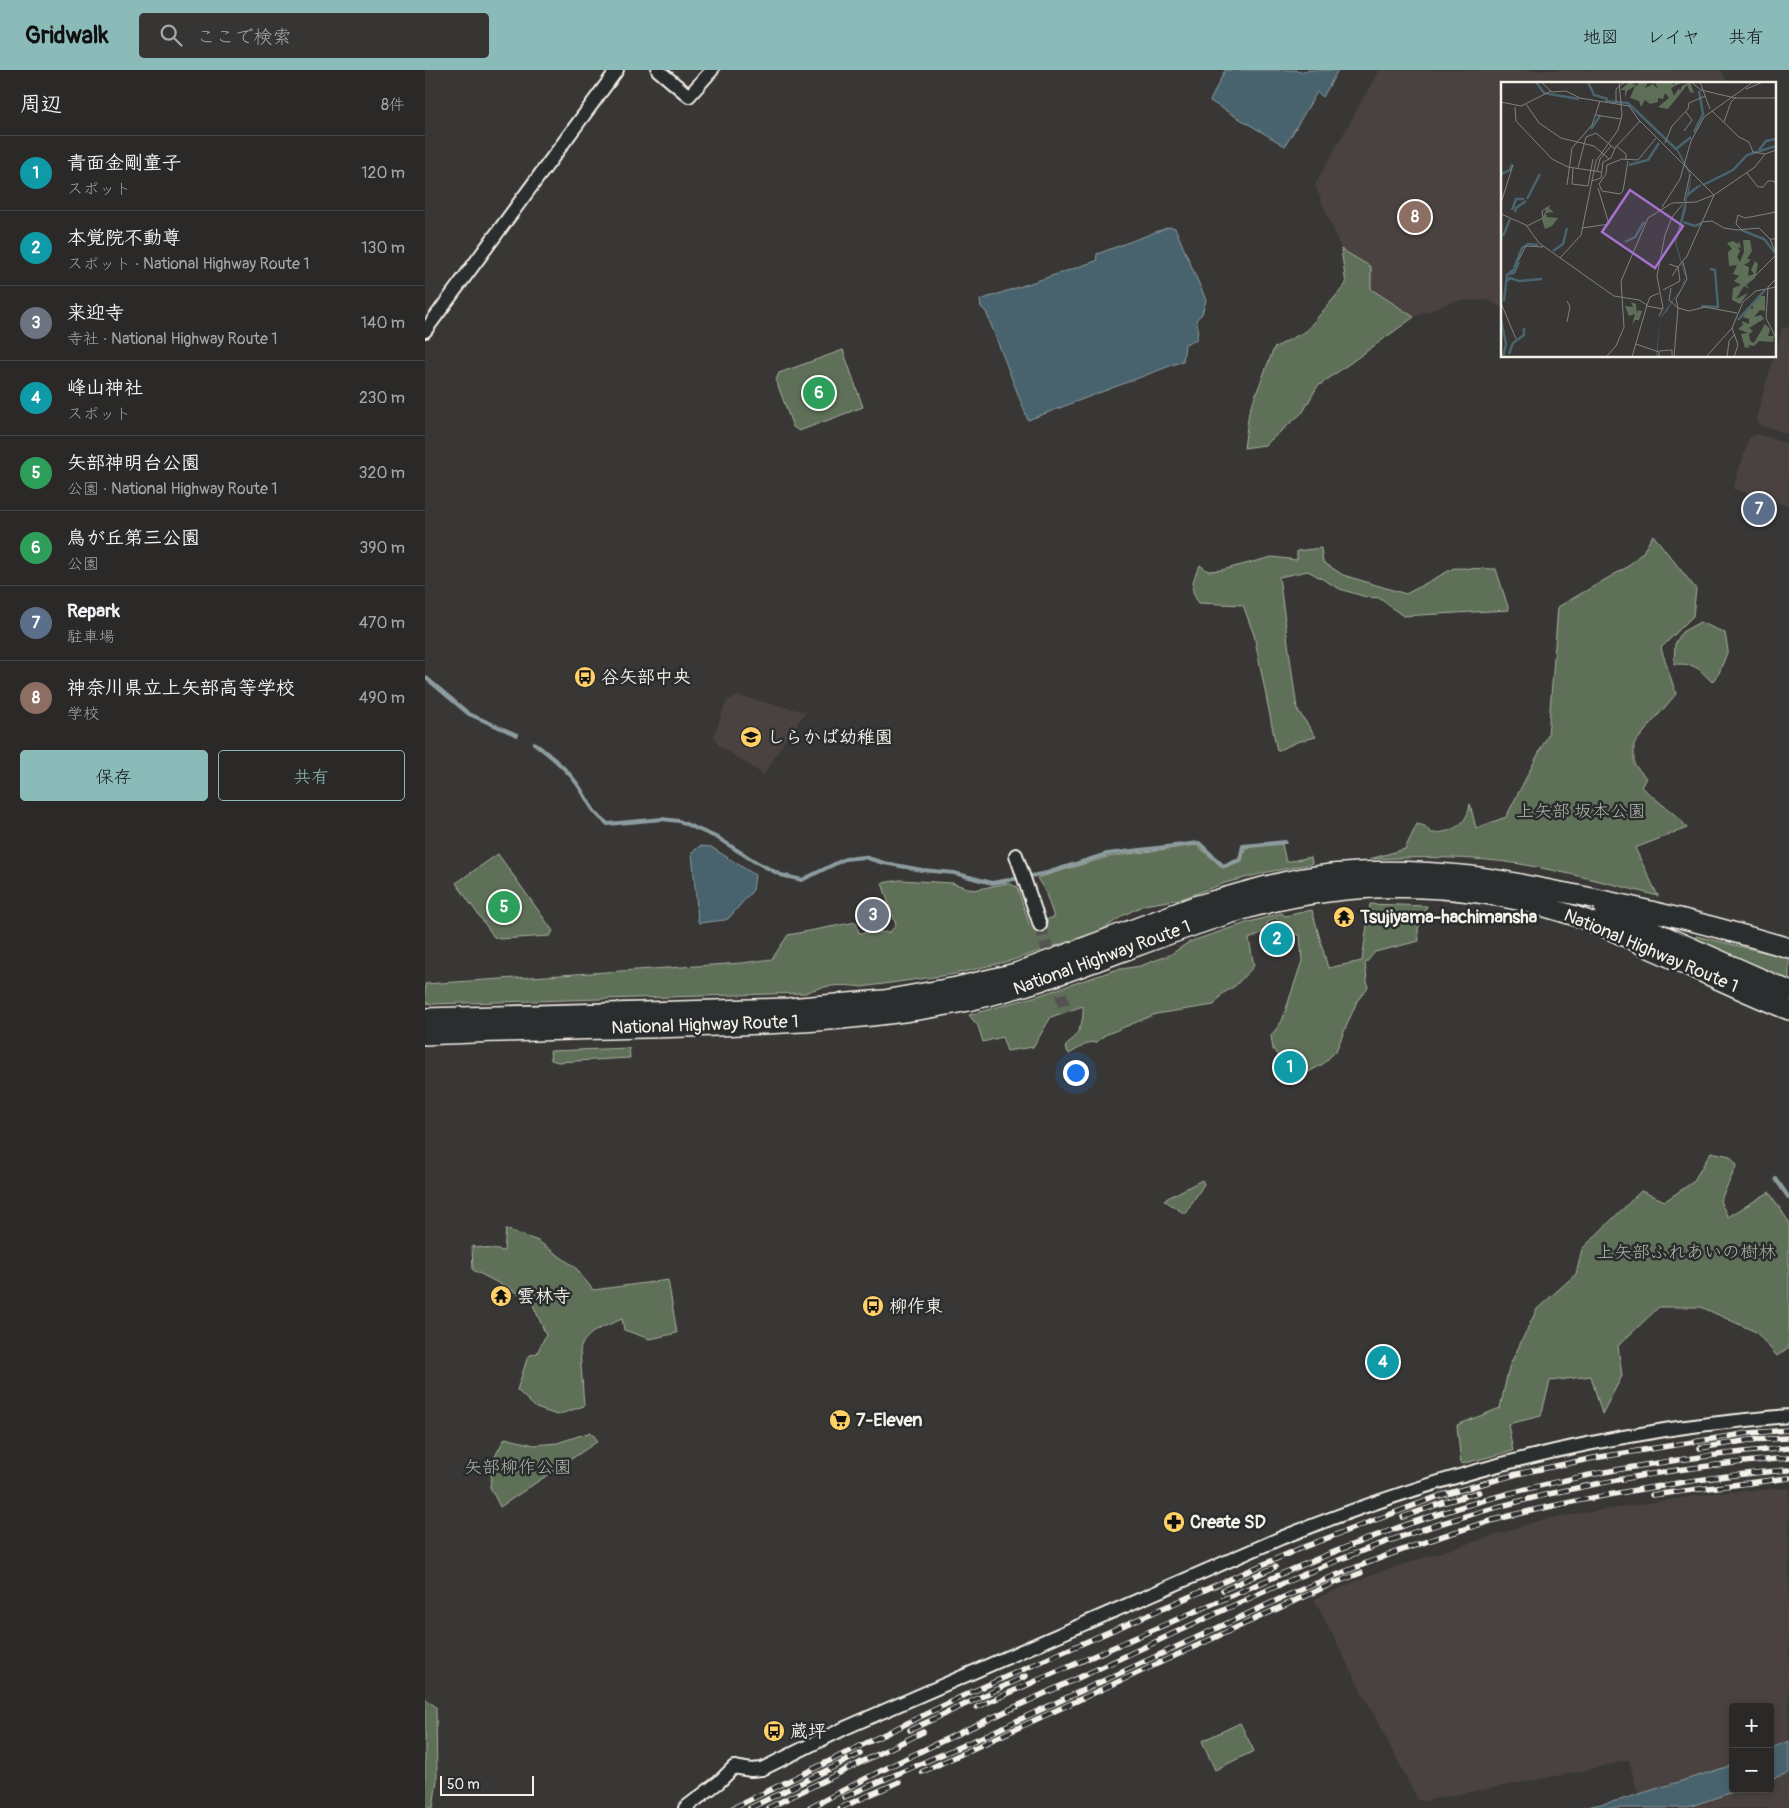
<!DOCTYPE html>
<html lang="ja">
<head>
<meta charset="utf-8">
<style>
	:root { --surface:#2a2928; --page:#363534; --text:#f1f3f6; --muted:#a5a6a8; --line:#464545; --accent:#8bbbb9 }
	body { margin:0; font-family:Pangolin,"Klee One",sans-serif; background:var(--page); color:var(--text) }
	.controls { position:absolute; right:15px; bottom:15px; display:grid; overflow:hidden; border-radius:5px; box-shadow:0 2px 8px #0003 }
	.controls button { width:45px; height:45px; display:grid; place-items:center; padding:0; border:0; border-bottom:1px solid var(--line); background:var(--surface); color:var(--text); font:25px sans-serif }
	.scale { position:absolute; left:15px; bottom:12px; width:94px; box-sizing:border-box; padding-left:5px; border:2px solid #f4f1e8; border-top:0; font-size:14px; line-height:18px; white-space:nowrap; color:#f4f1e8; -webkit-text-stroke:4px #2a2d2e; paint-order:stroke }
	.you { position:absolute; left:650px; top:1002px; width:18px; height:18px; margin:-12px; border:4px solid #fff; border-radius:50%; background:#1a73e8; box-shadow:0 0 0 8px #1a73e833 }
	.badge { display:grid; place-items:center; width:32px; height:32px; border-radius:50%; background:var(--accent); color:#fff; font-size:16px; font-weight:700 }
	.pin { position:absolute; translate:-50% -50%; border:2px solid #fff; box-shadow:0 1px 5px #0006 }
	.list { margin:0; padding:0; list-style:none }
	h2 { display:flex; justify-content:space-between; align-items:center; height:65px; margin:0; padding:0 20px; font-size:21px }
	h2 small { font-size:16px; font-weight:400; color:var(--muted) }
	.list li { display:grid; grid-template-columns:32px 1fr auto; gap:15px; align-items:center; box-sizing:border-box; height:75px; padding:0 20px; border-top:1px solid var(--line) }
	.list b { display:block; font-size:19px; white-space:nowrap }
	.list p { margin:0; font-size:16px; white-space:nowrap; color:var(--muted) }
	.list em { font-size:16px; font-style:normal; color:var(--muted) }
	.actions { display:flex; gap:10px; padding:15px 20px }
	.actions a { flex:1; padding:11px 0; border:1px solid var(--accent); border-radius:5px; text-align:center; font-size:18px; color:var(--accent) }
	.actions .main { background:var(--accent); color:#111 }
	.icon { flex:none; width:28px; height:28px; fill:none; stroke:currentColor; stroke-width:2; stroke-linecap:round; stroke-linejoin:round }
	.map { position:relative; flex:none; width:1364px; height:1738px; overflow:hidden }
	header { display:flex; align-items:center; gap:30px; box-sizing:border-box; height:70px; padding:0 25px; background:var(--accent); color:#111 }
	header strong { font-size:24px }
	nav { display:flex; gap:28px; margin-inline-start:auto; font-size:18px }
	.search { width:350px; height:45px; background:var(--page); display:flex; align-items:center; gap:12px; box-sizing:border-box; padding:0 18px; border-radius:5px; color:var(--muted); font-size:19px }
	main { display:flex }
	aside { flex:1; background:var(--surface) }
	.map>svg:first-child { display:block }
	.built { fill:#48433f; fill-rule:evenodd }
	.green { fill:#5e6f58; stroke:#a9b0a0 }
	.water { fill:#49646e; stroke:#8d9c9f }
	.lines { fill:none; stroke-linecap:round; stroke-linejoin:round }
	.stream { stroke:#8d9c9f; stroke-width:4 }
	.minor-tunnel { stroke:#545351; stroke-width:12; stroke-dasharray:12 6; stroke-linecap:butt }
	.minor-casing { stroke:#f4f1e8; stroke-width:16 }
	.highway-casing { stroke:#f4f1e8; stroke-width:22 }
	.minor { stroke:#2a2d2e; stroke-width:12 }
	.highway { stroke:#2a2d2e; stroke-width:19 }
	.rail-casing { stroke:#f4f1e8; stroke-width:5.5 }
	.rail { stroke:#2a2d2e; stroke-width:4; stroke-dasharray:11; stroke-linecap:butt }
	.labels { text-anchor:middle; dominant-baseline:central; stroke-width:5; stroke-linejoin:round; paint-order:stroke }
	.poi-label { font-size:18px; font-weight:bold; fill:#f4f1e8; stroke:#2a2d2e; text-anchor:start }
	.park-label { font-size:18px; fill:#b0b6a7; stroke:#2a2d2e }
	.street-label { font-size:18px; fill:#f4f1e8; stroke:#2a2d2e }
	.inset-river { fill:none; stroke:#49646e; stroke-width:2.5 }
	.inset-road { fill:none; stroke:#83817d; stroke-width:1 }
	.view { fill:#a571cd; fill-opacity:0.15; stroke:#a571cd; stroke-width:2.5 }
	.inset-edge { fill:none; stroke:#f4f1e8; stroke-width:2.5 }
</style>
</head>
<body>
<header>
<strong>Gridwalk</strong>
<div class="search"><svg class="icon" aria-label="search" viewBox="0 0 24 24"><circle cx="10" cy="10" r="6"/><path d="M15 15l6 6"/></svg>ここで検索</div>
<nav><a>地図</a><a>レイヤ</a><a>共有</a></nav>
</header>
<main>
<aside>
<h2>周辺<small>8件</small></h2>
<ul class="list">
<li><span class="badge" style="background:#0f9aa8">1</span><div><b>青面金剛童子</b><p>スポット</p></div><em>120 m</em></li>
<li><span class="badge" style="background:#0f9aa8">2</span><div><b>本覚院不動尊</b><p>スポット · National Highway Route 1</p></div><em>130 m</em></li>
<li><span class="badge" style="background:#6b7280">3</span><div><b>来迎寺</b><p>寺社 · National Highway Route 1</p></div><em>140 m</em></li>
<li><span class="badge" style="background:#0f9aa8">4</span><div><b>峰山神社</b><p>スポット</p></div><em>230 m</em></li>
<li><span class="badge" style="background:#2e9e5b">5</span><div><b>矢部神明台公園</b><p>公園 · National Highway Route 1</p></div><em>320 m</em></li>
<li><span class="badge" style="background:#2e9e5b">6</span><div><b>鳥が丘第三公園</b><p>公園</p></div><em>390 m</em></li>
<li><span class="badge" style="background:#5c6f8a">7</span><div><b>Repark</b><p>駐車場</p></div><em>470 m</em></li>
<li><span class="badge" style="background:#8d6e63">8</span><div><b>神奈川県立上矢部高等学校</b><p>学校</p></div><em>490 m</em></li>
</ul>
<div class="actions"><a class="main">保存</a><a>共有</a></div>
</aside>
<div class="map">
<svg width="1364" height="1738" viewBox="0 0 1364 1738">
	<rect width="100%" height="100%" fill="#383736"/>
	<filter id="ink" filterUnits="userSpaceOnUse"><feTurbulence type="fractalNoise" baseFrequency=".02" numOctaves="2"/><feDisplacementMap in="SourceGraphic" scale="10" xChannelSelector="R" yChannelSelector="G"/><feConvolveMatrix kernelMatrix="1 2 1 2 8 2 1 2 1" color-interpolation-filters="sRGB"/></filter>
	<g filter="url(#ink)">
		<path class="built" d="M954,0h342l5,10v4h-223v225l-14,-9 -35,1 -40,16 -43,-28v-22l-30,-18 -26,-64z
			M1364,257v107l-30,-9 -3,-7 18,-62h1l7,-28z
			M1332,364l32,10v62l-56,-17 16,-51z
			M314,626l67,16 -21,28 -21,35 -46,-30 -4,-10 13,-35z
			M1364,1418v320h-148l-12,-48 -46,11 -160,30 -5,-1 -104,-201 65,-27 166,-53 169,-26zM1308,1637h37v82h-37z"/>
		<path class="green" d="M916,179l30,18v22l43,28 -97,70 -14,25 -38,33 -21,3 5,-36 25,-64 32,-17 40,-47z
			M418,280l20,57 -64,24 -6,-4 -17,-47 3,-7z
			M1228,465l43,54 -3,27 -32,32 15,46 -42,50v20l12,14 -5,9 39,32 7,9 -52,20 23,48c-46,-12 -92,-24 -138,-32 -50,-8 -100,-7 -150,-5l35,-10 12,-25 8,2 6,7c20,0 36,-7 39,-29l6,24 30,-11 42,-82 10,-128 69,-40 16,-15z
			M896,478l2,14 20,13 63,19 48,-26 42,1 13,41 -106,6 -24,-18 -13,-1 -26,-8 -32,-18 -29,6 18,132 19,28 -19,5 -20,9 -23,-116 -11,-30 -44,-2c-11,-14 -6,-24 1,-38l8,6 14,-1 50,-13 25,3v-9z
			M1275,552l25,11 3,17 -9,23 -7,9c-15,-15 -16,-18 -38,-18l1,-20 7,-12z
			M857,774l4,18 25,-5 1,7 -44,8 -43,11 -44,16 -37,6 -20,10 -24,16 -87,29 -58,14 -93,13c-20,-3 -39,-2 -57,6l-375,11 -5,-2v-18l317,-21 30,-4 16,-24 68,-13 3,11 31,-1 6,-7 -14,-42 18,-3 52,3 22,7 34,-7 9,4 13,39 24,-9 -9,-26 -8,-13 70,-21 90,-12 26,23 19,-7 3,-13z
			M73,784l55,77 -3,5 -50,3 -6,-2 -38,-54z
			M945,834l57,2 -9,23 1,12 -44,11 -10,12 3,24 -11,13 -21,50 -13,13 -18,10 -13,1 -19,-26 -2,-13 11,-15 20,-60 -2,-26 -19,-4 -2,-10 -4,-3 -8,5v6l-11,7 -7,3 5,27 -19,20 -13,8 -8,11 -58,9 -51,21 -8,7 -9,1 -19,11 -4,-7c13,-13 19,-21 18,-41l-32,11 -18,30 -26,4 -5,-14 -19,5 -5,-16 -9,-11 68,-19 78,-26 25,-4 30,-11 19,-13 57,-19 36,-10 3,3 27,-6 16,58 34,-7z
			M1271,866l93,22v26l-93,-45z
			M204,978l1,10 -72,4 -7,-2 -1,-9z
			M1286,1082l19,4 7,9 -17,36 8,16 41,-25 20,30v125l-12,9 -21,-24 -55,-25h-42l-41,39 4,30 -20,38 -11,-38 -41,5 -9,35 -33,8 5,27 -52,13 -4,-39 43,-17 9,-41 28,-58 39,-35 6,-25 59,-58 24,10 28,-19z
			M777,1110l2,4 -19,30 -21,-14z
			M81,1159l32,12 37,26 18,23 75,-10 9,53 -27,6 -26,-9 -2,-11c-17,8 -38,12 -42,32l4,55 -27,9 -21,-7 -19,-18 11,-34 9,-3 9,-18 -15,-35 -58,-30 -1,-24 32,5z
			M166,1362l7,9 -98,66 -10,-20 3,-27 12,-22 29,7 23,-2z
			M0,1628l11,9 1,73 -4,28h-8z
			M815,1653l14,28 -39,19 -13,-29z"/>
		<path class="water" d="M800,0h71l2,2 11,-2h29l-15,27 -6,-5 -32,54 -75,-45z
			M744,157l6,1 31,72 -4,14 -6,6 2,7 -1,12 -12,5 -2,17 -155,59 -42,-108 -5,-5 -1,-7 116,-39 1,-7z
			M275,776l11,1 44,28 -2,15 -24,28 -4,2 -26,3 -1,-3 -6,-68z
			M1364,1671v32l-19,6v-30z
			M1308,1695v24h9l-57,19h-103l38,-8z"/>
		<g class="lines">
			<path class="stream" d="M0,607l44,37 48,21
				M109,673c14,11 30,23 41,38 13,16 14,30 33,43l54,-5 17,2 39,17 36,23 27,14 21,5 43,-21 19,-2 20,6 38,7 32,3 38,10 55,-10 60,-19 92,-11 24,23 17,-6 3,-14 42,-4
				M1351,1109l13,19"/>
			<path class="minor-tunnel" d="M615,855l26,87"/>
			<g class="minor-casing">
				<path id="minor" d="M233,0l31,26 23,-26
					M0,261l192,-261
					M591,785l24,70
					M260,1738l34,-26 15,-15 17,3 11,-1 83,-41 436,-190c119,-48 246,-86 372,-106 45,-8 91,-12 136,-16"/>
			</g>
			<g class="highway-casing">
				<path id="highway" d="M1179,839l185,82
					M0,948l363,-10 96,-8 73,-13 59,-14 179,-67c45,-13 90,-27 136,-32 47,-5 94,-3 140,2 27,3 53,9 79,14 80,14 161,35 239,58
					M0,965c87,-4 174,-6 261,-8 90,-3 179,-6 267,-23 100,-19 192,-66 289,-94 106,-31 221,-30 327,4 27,8 53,21 78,33 47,21 94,44 142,63"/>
			</g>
			<use href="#minor" class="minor"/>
			<use href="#highway" class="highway"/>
			<g class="rail-casing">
				<path id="rail" d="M1275,1378l50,-8 39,-2
					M1227,1425l137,-17
					M978,1447l39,-14 37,-11
					M798,1520l52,-23
					M552,1637c83,-37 166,-73 249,-109 71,-31 142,-62 216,-85 112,-36 230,-56 347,-65
					M485,1660l116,-54
					M497,1702l407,-187 32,-12
					M419,1727l138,-60 302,-140c69,-30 138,-56 210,-77 52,-14 106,-24 160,-33 45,-8 90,-14 135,-17
					M308,1738l234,-114 105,-46 229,-100 138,-52 78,-22 77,-16 155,-25 40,-3
					M325,1738l110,-54
					M343,1738l155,-76
					M385,1738c95,-52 195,-96 294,-142 82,-38 165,-79 250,-112 139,-54 286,-85 435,-96
					M415,1738l59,-26"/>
			</g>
			<use href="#rail" class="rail"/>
		</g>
	</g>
	<defs>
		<g id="bus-disc" transform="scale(1.125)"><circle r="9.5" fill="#ffd166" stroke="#2a2d2e"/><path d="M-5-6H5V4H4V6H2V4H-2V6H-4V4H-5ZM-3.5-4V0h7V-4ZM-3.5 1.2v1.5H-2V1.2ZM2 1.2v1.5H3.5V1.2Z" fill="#111"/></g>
		<g id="school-disc" transform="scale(1.125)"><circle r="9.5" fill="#ffd166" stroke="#2a2d2e"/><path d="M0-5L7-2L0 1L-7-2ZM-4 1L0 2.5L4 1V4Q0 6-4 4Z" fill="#111"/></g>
		<g id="temple-disc" transform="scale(1.125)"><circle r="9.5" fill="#ffd166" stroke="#2a2d2e"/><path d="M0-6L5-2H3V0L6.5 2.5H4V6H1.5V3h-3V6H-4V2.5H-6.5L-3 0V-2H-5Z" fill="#111"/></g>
		<g id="supermarket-disc" transform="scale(1.125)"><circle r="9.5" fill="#ffd166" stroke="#2a2d2e"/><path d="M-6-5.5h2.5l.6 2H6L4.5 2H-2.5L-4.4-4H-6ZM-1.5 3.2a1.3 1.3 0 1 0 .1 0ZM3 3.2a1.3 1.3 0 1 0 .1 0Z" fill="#111"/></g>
		<g id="pharmacy-disc" transform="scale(1.125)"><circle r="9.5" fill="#ffd166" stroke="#2a2d2e"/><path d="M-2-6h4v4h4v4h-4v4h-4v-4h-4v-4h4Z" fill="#111"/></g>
	</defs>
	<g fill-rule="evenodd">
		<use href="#bus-disc" x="160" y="607"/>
		<use href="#school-disc" x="326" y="667"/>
		<use href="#temple-disc" x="919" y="847"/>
		<use href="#temple-disc" x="76" y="1226"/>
		<use href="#bus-disc" x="448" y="1236"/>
		<use href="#supermarket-disc" x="415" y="1350"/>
		<use href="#pharmacy-disc" x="749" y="1452"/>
		<use href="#bus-disc" x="349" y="1661"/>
	</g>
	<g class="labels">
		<g class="poi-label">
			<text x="176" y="607">谷矢部中央</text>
			<text x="342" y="667">しらかば幼稚園</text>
			<text x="935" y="847">Tsujiyama-hachimansha</text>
			<text x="92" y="1226">雲林寺</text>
			<text x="464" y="1236">柳作東</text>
			<text x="431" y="1350">7-Eleven</text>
			<text x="765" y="1452">Create SD</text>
			<text x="365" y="1661">蔵坪</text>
		</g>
		<g class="park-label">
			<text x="1156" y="741">上矢部 坂本公園</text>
			<text x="1261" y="1182">上矢部ふれあいの樹林</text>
			<text x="93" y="1397">矢部柳作公園</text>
		</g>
		<g class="street-label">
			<text transform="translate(1226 881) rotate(23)">National Highway Route 1</text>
			<text transform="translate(677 888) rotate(-20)">National Highway Route 1</text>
			<text transform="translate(280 955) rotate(-2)">National Highway Route 1</text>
		</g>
	</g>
	<g transform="translate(1076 12)">
		<rect width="275" height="275" fill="#383736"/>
		<path d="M129,0l7,4 2,-4h9l-3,6 8,-4 5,5 -3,-7h18v3l4,-3h6l-12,6 3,8 5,-8 1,3 2,-5 8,-4 4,11 -4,-1 -3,-7 -19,24 -10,-2 11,-9 -4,-5 -2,6 -5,-1v4l-8,2 -5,-4 -4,7 -2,-6 -9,-3 5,-12 -8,5 -2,7v-8h-5zM46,125l7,5 -8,1 1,4 11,1 -6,8 -7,3 -3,-9zM242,158h7l2,11 -5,8h3l-1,3 -5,3 5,2 -1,9 6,-2 -3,-4 4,-9 3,3 -3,14 -9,7 4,4 -6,-3 -8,13 12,-6 -8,11 -8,-4 1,-12 8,-3 -7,-4 5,-5 -6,-2 4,-9 -8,1 -1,-14 4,-3 -5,-6 6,-2 5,3 1,-3 2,7 -3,-1 2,4 -3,6 3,5 4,-10zM257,214h7v15l-5,-1 -6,7 7,-2 3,4 -15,9 4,3 -4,3 1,7 4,2 11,-19 5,5 -2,7h6l-1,6 -14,-1 -5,5 -6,-1 2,2 -5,1 -4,-14 7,-1 -10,-4 5,-4 -1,-4 7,3v-5l-6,-2 4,-10 6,2 -1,-6zM130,220l5,2 1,10 1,-4 4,1 -3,9h-4l-3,5 3,-11 -6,2 -4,-10 8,1z" fill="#5e6f58"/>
		<path d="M173,64l3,2 10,18 4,9v5l-2,12 8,-6 6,-2 -16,13 -1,13 -10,32 9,32v5l-1,4 -7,12 -8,12 -1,3 -8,8 -3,39h-1l4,-39 22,-31 3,-10 -10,-35 16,-65z" fill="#49646e"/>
		<path class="inset-river" d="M35,0l8,11 35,6M87,0l6,13 14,4M104,19l23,2 49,47M90,47l9,-13M193,50l9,-18 -4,-23M175,67l15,-12M258,68l7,-9 10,-2M128,83l19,-5 11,-17M0,92l9,-4 2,-6M202,103l30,-15 14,-15 29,-9M26,117l13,-25M11,128l4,-11h8M14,130l1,-4 10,-7M182,140l12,4 7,-3M240,148l23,9 12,15M2,154l7,-17M124,160l10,-5 9,-15M52,169l10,-7 4,-16M13,186l8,-20 6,-4 10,1M9,192l4,-1 5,-11M5,200l4,-4 9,3 23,-2M3,219l3,-26 7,-6M200,224l17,1 -3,-37 -5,-1M0,238l5,24 -3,13M237,238l27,-30M8,272l4,-11 11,-8v-7"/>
		<path class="inset-road" d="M40,0l11,10 14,-1 14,7 49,8 9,13 76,76M190,0l10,8 34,8h41M199,0l10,27M245,7l17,-7M0,20l20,4 30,-15M115,21v-14l9,-7M25,22l13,19 22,15 33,8 15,13M14,25l1,14 36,38 16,8 33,5M211,29l27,26 10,5 4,10 12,2M95,33l25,4M223,40l7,-20 5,-5M183,49l8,-11 -6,-8M164,61l7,-17 16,-17 1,-6 16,-7M115,65l24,-26M127,79l-5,30 -3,3 -18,-3 -3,-7 7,-10 1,-9 15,-6 16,1 18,-22M72,86l-1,16 16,2 5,-27M77,86l8,-31 10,-4 19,16M96,89l3,-12 11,-13M246,91l11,14h5l5,-6h6l2,4M91,99l9,-3 2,-16 8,-4 5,-12 10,8v6M66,103l5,-37 20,-23 8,-24M183,119l6,-27M0,121l12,-38M161,125l18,-28 11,-38 13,-24 49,-35M0,132l25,11 13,18 75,53 25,4 8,5M201,140l10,-1 12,7 13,2 22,-2 11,11h6M26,144l16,-8 -1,-7 8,-5M81,146l27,-4 -11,-36M240,147l-5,-5 2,-9 7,3 31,-6M269,157l6,14M59,176l21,-23 15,-74 22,-31 4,-15 -3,-33M17,179l8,-15 17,1M182,180l4,17 -11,20 2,9 11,3 16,-4 32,6M168,182l9,3 -6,9M254,194l21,-21M275,197l-8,8 -2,31 10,20M170,206l-2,12 9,8 -4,49M162,208l17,-9 -2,-14 9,-11 27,-61M0,221l15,36M146,224l16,3M158,234l4,-8 -6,-32 8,-41 7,-18 11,-13M66,240l3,-15 -3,-6M231,246l6,17 -4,12M135,262l23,8v5M158,269l13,-1v7M105,275l10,-11 8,-19 -3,-46 27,-63 24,-15 24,-1 18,-7 41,-28 10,-13 11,-4M131,275l15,-52 3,-8 9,-4M205,275l26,-29 11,-26 13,-11 20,-4M226,275l2,-16 6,-7M275,275v-16"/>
		<path class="view" d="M129,108l53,36 -28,42 -53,-36z"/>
		<rect width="275" height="275" class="inset-edge"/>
	</g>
</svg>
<div class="controls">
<button>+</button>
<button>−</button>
</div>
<div class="scale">50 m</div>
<div class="you"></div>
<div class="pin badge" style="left:865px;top:997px;background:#0f9aa8">1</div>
<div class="pin badge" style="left:852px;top:869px;background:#0f9aa8">2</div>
<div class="pin badge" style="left:448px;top:845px;background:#6b7280">3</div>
<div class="pin badge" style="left:958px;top:1292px;background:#0f9aa8">4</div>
<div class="pin badge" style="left:79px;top:837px;background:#2e9e5b">5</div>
<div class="pin badge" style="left:394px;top:323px;background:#2e9e5b">6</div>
<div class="pin badge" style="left:1334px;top:439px;background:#5c6f8a">7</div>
<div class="pin badge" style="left:990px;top:147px;background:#8d6e63">8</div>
</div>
</main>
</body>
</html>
